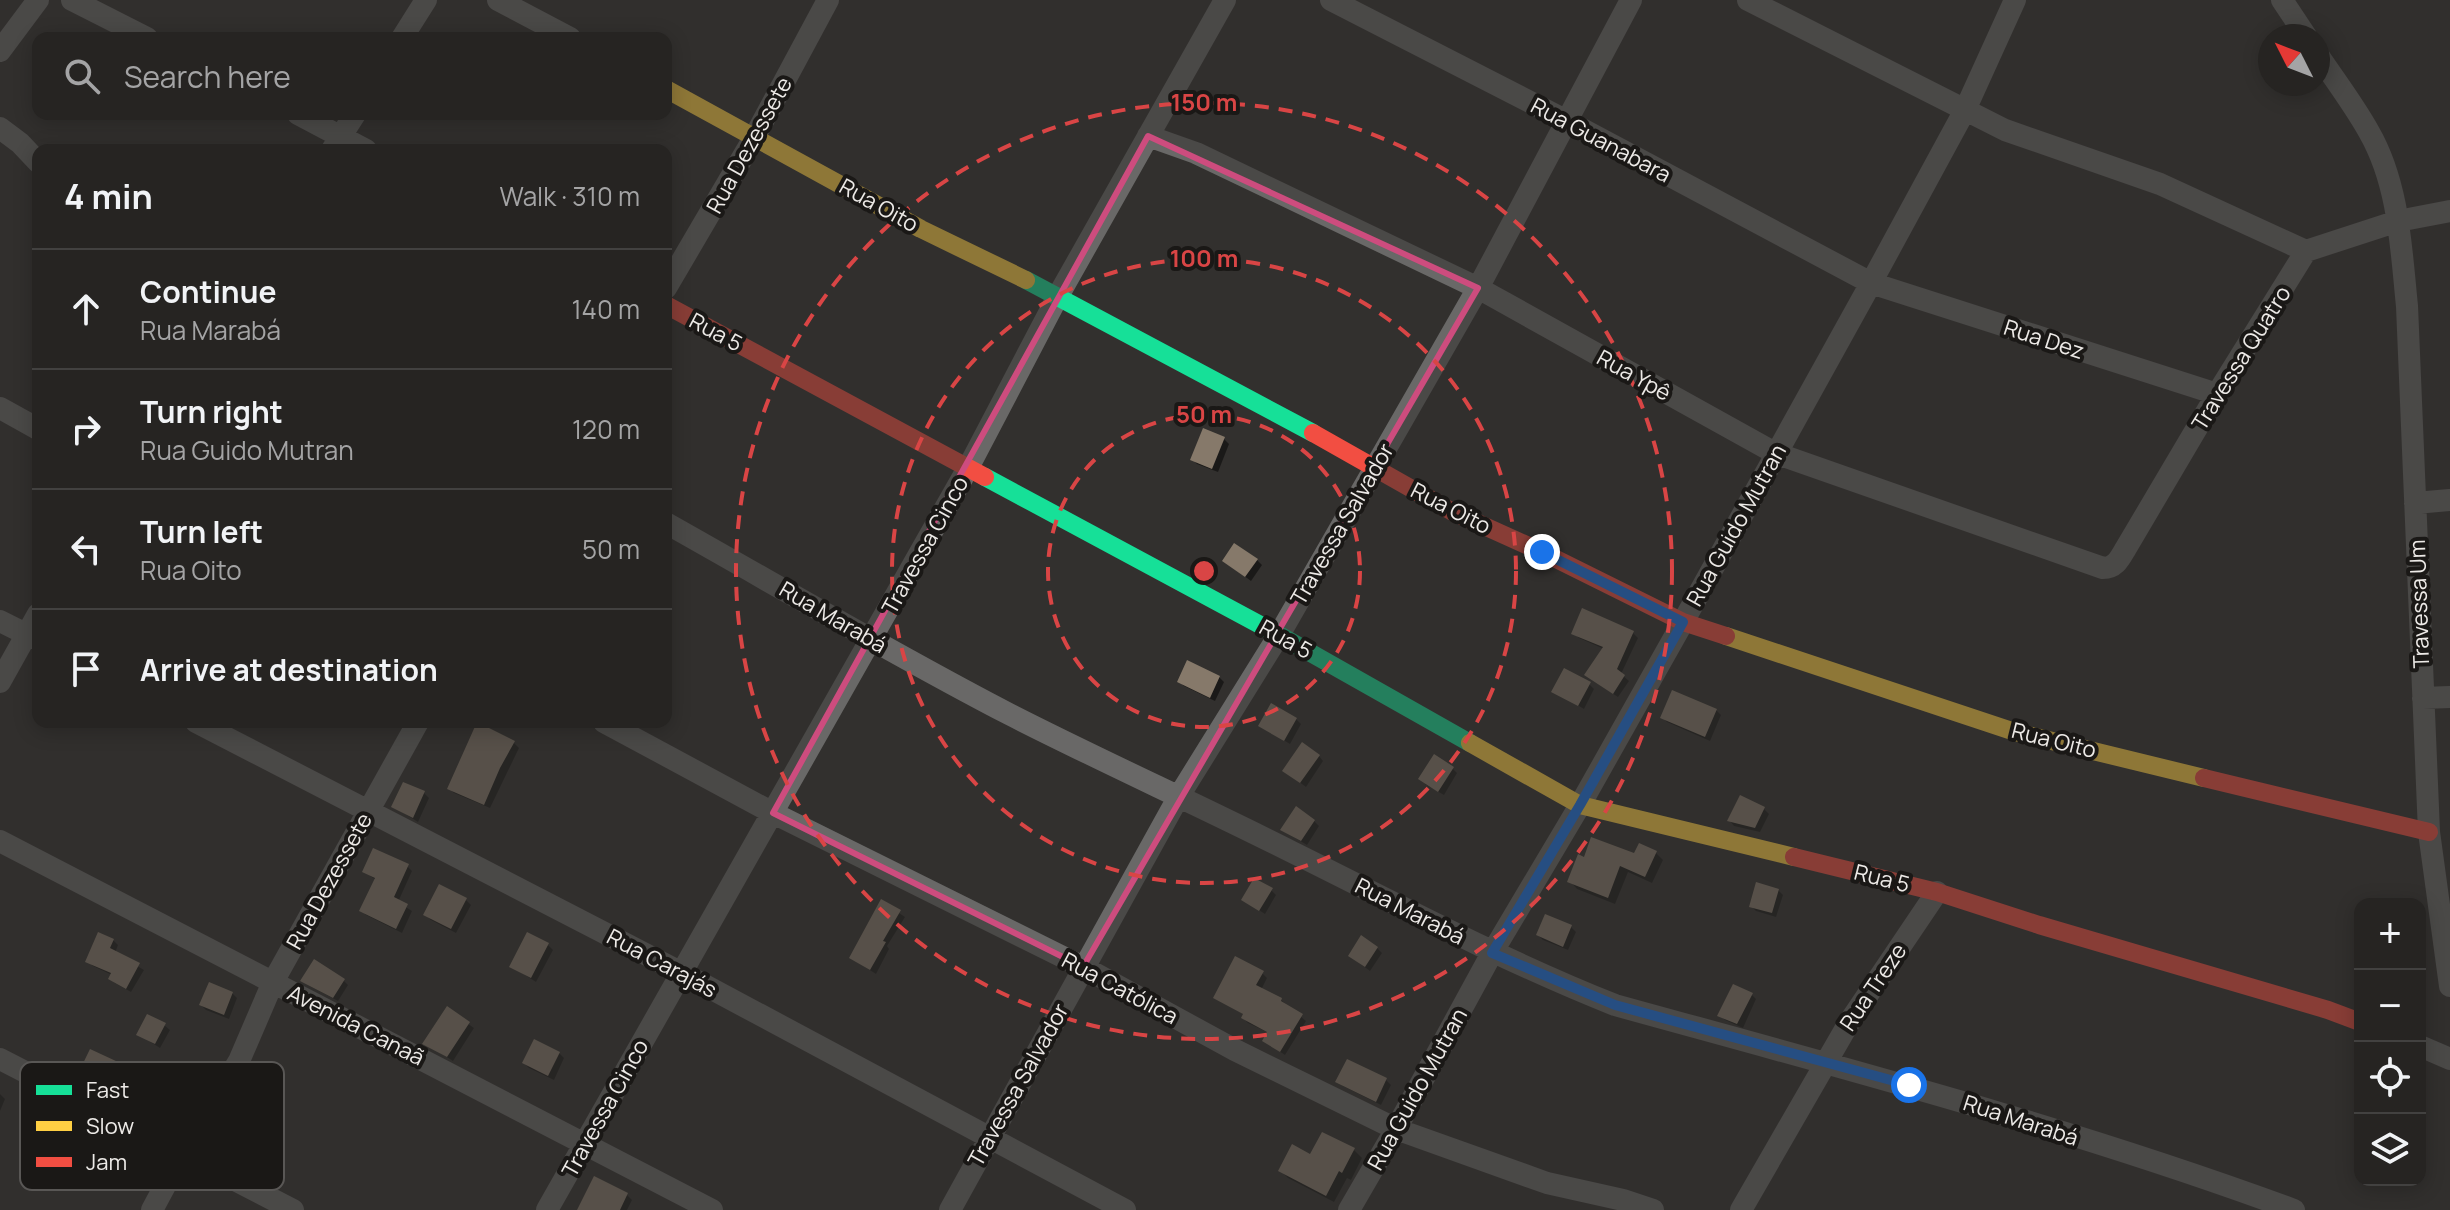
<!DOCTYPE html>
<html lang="en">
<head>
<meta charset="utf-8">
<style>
	:root { --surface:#262422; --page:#32302f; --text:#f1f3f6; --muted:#a4a4a5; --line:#424140 }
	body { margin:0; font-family:Manrope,sans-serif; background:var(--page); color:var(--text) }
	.controls { position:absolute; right:24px; bottom:24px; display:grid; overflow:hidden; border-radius:16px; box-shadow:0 4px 20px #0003 }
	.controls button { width:72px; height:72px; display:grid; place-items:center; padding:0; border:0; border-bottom:2px solid var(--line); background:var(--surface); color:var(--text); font:40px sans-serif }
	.compass { position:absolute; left:2258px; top:24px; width:72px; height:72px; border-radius:50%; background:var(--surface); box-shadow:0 4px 20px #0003; rotate:312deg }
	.stop { position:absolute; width:24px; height:24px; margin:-18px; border:6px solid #1a73e8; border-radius:50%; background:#fff }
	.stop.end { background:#1a73e8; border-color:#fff; box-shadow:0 2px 8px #0008 }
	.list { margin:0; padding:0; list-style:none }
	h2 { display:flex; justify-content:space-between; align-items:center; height:104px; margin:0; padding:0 32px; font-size:34px }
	h2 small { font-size:26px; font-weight:400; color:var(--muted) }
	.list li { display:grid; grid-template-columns:52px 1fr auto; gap:24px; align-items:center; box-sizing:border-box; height:120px; padding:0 32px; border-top:2px solid var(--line) }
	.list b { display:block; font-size:30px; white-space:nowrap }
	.list p { margin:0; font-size:26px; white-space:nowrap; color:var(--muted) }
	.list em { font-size:26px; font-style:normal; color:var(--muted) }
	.icon { flex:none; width:44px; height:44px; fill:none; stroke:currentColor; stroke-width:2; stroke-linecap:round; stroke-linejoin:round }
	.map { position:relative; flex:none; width:2450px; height:1210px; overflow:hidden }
	.search { position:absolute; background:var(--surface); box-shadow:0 4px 20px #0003; left:32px; top:32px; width:640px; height:88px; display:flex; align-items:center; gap:20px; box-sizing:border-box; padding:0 28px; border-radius:16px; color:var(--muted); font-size:30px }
	.panel { position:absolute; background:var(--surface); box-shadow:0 4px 20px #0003; left:32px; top:144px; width:640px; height:584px; border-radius:16px }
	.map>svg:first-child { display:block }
	.shadow { fill:#0007 }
	.building { fill:#86796a }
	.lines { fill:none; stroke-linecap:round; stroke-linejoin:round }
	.street { stroke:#696867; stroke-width:22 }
	.fast { stroke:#16e098; stroke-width:18 }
	.slow { stroke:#ffcf43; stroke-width:18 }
	.jam { stroke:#f24e42; stroke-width:18 }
	.route { stroke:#1a73e8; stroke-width:10 }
	.marked { fill:none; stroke:#cd4c7e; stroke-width:6; stroke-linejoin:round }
	.ring { fill:none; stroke:#d94545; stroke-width:4; stroke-dasharray:14 10 }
	.labels { text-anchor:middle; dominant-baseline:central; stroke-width:8; stroke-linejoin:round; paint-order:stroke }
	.street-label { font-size:22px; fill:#edeae7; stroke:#1a1816 }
	.key { fill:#1a1816; stroke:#595755; stroke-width:2 }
	.key-label { font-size:22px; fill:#edeae7 }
	.centre { fill:#d94545; stroke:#1a1816; stroke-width:4 }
	.ring-label { font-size:24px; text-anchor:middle; font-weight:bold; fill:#d94545; stroke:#1a1816; stroke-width:8; stroke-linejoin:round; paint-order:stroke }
</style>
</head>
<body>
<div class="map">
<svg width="2450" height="1210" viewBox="0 0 2450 1210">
	<rect width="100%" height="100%" fill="#32302e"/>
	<path class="shadow" d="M1224,439l5,5 -11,28 -21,-8 -5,-5z
		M1257,560l5,5 -11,16 -27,-20z
		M1574,633h59l5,5 -17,36 8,7 -11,16 -26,-17 12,-31 -25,-11z
		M1219,677l5,5 -9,19 -31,-15 -5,-5z
		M1589,684l5,5 -10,20 -30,-18z
		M1716,710l5,5 -11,26 -43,-19 -5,-5z
		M1296,719l5,5 -11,20 -30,-18z
		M478,725l36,18 5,5 -29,60 -36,-15 -5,-5z
		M1319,756l4,5 -17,26 -16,-12z
		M1452,768l5,5 -13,22 -19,-11z
		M424,793l5,5 -11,24 -24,-15z
		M1764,809l5,5 -9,18 -26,-6 -4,-5z
		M1314,821l5,5 -12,19 -25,-15z
		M1656,853l7,7 -11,23 -24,-11 -13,32 -38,-15 -7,-8 16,-22z
		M407,866l5,5 -14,31 14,9 -10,22 -36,-18 -5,-5 15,-30 -11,-8z
		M1271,890l5,5 -11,19 -22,-14z
		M1778,890l5,5 -7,22 -20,-6 -5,-5z
		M466,900l5,5 -15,28 -25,-13 -5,-5z
		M881,901l24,16 -18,29 2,3 -13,25 -25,-16z
		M1571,927l5,5 -8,18 -25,-10 -5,-5z
		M113,940l5,5 -3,8 29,17 -13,22 -16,-9 -5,-5 2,-3 -19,-9 -5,-5z
		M548,945l5,5 -17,32 -25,-16z
		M1377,948l5,5 -12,18 -20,-15z
		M1262,973l5,5 -6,12 20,10 25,21 -21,34 -21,-14 5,-8 -21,-10 -5,-5 2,-3 -30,-18z
		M343,980l5,5 -10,16 -30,-16 -5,-4z
		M232,993l5,5 -8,21 -23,-9 -5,-5z
		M1751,994l5,5 -13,29 -18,-8 -5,-5z
		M447,1009l27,19 -21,33 -28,-18z
		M164,1025l6,5 -10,18 -22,-14z
		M91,1051l26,13 5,5 -13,28 -26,-12 -5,-5z
		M559,1053l5,5 -10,22 -25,-12 -5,-5z
		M1386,1080l5,5 -10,20 -38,-19 -5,-5z
		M0,1094l5,5 -5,12z
		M1354,1150l8,8 -11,22 -4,-2 -13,24 -46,-24 -8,-8 31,-13z
		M627,1195l5,5 -5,10h-45z"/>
	<path class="building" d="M1203,428l22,9 -13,32 -22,-9z
		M1234,543l24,16 -13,18 -23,-16z
		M1582,608l52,23 -17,38 8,6 -12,19 -29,-19 19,-28 -32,-13z
		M1187,660l33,16 -10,22 -33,-16z
		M1564,668l27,14 -13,24 -27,-14z
		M1672,690l45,19 -12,28 -45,-19z
		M1271,703l26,15 -13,23 -26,-15z
		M477,722l38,19 -15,27 -16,37 -37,-16z
		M1302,742l18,13 -20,28 -18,-12z
		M1434,754l20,13 -16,25 -20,-13z
		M403,782l22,9 -12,27 -22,-11z
		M1740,795l25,12 -10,21 -28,-7z
		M1296,806l19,14 -14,21 -21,-11z
		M1591,837l43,16 5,-10 18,8 -12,26 -25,-11 -12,32 -41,-16 11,-28 6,3z
		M373,848l36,16 -15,33 14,7 -12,25 -37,-18 16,-33 -13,-6z
		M1254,878l19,10 -14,23 -18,-11z
		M1756,882l23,7 -7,24 -23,-6z
		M439,884l28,14 -16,31 -28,-14z
		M881,899l20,11 -18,31 3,1 -16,28 -21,-12z
		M1545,914l27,11 -9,22 -27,-12z
		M98,932l16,7 -4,9 30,15 -14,26 -18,-10 3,-6 -26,-11z
		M527,932l22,11 -18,35 -22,-11z
		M1361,935l17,12 -13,20 -17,-11z
		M1235,956l29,15 -8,14 26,13 -1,3 22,13 -23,38 -18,-11 5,-9 -26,-14 2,-4 -30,-16z
		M314,959l31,20 -12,19 -33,-17z
		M209,982l24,10 -9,23 -25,-10z
		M1733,984l20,9 -16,31 -20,-8z
		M447,1006l23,16 -23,35 -25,-13z
		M147,1014l19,9 -11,21 -19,-9z
		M534,1039l26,13 -12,24 -26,-13z
		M90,1049l28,13 -14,31 -29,-13z
		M1347,1059l40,19 -11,24 -41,-20z
		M1322,1132l33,16 -13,25 -3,-2 -13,25 -48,-25 14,-27 18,10z
		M594,1176l34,17 -8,17h-43z"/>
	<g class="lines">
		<path class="street" d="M72,0l75,38
			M498,0l72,38
			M1331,0l236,121 304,162 346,111
			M1748,0l257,130 155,54 146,67
			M2282,0l24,36
			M402,38l24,-38
			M0,51l38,-51
			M2318,55c17,25 36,50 51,77 30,52 32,116 38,174l22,526 21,154
			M298,114l68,36
			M0,128l20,15 18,19
			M1148,136l48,17 282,135 297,165 328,115c13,0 17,-10 23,-20l91,-154 89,-143 92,-30 52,-10
			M332,150l23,-36
			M666,288l89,-152 73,-136
			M0,408l38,21
			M2415,503l35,-3
			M666,523c114,64 227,131 343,191 94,48 190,91 283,138 107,53 212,109 323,153 228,63 457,123 679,205
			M0,621l38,19
			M0,682l38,-68
			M2423,698l27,-1
			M196,722l486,251 443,237
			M604,722l169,91 310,154 152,83 161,79 151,54 76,17 30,10
			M0,841l712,369
			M2420,1046l30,13
			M0,1059l293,151
			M152,1210l30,-56 57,-93 34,-79 145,-260
			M547,1210l421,-742 90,-172 167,-296
			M950,1210l229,-414 100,-161 199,-347 153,-288
			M1349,1210l47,-81 96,-176 88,-148 103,-183 188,-339 94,-173 50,-110
			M1741,1210l109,-189 87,-129"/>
		<path class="fast" d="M1026,280l287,153
			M985,477l294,158 191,108"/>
		<path class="slow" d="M666,89l255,140 105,51
			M1726,636l289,96 189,46
			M1470,743l110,62 214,52"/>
		<path class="jam" d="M666,305l319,172
			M1313,433l138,78 91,41 141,70 43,14
			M2204,778l225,54
			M1794,857l143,35 102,33 289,85 32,12"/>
	</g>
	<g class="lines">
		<path class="route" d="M1542,552l141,70 -103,183 -88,148 123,52 294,80"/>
	</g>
	<path d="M0 0H2450V1210H0ZM1148,136l330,152 -395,679 -310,-154z" fill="#32302e" fill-opacity=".55" fill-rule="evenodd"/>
	<path class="marked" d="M1148,136l330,152 -395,679 -310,-154z"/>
	<g class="ring">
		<circle cx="1204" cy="571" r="156"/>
		<circle cx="1204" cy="571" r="312"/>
		<circle cx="1204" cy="571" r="468"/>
	</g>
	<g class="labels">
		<g class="street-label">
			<text transform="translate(1601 140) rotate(28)">Rua Guanabara</text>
			<text transform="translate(749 145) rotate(-61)">Rua Dezessete</text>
			<text transform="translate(879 205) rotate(29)">Rua Oito</text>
			<text transform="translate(716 332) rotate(28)">Rua 5</text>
			<text transform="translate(2044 339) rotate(18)">Rua Dez</text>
			<text transform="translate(2241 358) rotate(-58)">Travessa Quatro</text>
			<text transform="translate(1634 375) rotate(29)">Rua Ypê</text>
			<text transform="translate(1451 508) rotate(27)">Rua Oito</text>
			<text transform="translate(1342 524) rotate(-60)">Travessa Salvador</text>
			<text transform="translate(1736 525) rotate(-61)">Rua Guido Mutran</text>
			<text transform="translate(925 545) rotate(-61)">Travessa Cinco</text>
			<text transform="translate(2419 604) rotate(-92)">Travessa Um</text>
			<text transform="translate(833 617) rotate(30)">Rua Marabá</text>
			<text transform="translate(1286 639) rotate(29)">Rua 5</text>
			<text transform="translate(2054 740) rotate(14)">Rua Oito</text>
			<text transform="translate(1882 878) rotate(14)">Rua 5</text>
			<text transform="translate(329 881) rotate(-61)">Rua Dezessete</text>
			<text transform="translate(1410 911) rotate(27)">Rua Marabá</text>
			<text transform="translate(662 963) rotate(28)">Rua Carajás</text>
			<text transform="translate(1873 987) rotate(-56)">Rua Treze</text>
			<text transform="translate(1120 988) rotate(28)">Rua Católica</text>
			<text transform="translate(356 1025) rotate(27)">Avenida Canaã</text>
			<text transform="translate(1018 1085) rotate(-61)">Travessa Salvador</text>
			<text transform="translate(1417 1089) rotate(-61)">Rua Guido Mutran</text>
			<text transform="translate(605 1108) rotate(-61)">Travessa Cinco</text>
			<text transform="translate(2021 1120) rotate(18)">Rua Marabá</text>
		</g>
	</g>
	<rect x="20" y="1062" width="264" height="128" rx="12" class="key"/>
	<rect x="36" y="1085" width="36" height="10" fill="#16e098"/>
	<rect x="36" y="1121" width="36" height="10" fill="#ffcf43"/>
	<rect x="36" y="1157" width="36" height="10" fill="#f24e42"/>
	<g class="key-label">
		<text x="86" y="1098">Fast</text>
		<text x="86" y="1134">Slow</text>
		<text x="86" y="1170">Jam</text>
	</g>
	<circle cx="1204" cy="571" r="12" class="centre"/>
	<g class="ring-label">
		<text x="1204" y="111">150 m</text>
		<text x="1204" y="267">100 m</text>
		<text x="1204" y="423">50 m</text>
	</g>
</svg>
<div class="controls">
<button>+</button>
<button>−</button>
<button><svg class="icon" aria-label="locate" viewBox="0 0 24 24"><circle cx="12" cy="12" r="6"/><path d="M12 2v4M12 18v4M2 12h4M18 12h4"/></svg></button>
<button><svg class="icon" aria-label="layers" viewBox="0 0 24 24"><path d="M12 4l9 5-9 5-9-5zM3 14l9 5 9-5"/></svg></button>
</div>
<svg class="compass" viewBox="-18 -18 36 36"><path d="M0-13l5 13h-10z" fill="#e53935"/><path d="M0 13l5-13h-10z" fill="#a4a4a5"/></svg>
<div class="stop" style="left:1909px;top:1085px"></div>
<div class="stop end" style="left:1542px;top:552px"></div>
<div class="search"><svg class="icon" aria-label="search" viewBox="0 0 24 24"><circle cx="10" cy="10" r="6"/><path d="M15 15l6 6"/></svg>Search here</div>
<section class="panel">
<h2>4 min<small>Walk · 310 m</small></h2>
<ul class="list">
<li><svg class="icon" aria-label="ahead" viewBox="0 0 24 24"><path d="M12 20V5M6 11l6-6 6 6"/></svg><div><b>Continue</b><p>Rua Marabá</p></div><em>140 m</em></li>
<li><svg class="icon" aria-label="right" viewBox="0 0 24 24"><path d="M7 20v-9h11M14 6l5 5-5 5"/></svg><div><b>Turn right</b><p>Rua Guido Mutran</p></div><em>120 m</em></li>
<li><svg class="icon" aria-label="left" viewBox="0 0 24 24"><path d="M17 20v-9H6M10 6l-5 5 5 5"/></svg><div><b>Turn left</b><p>Rua Oito</p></div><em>50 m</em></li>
<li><svg class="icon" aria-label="arrive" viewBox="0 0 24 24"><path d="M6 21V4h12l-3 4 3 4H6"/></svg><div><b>Arrive at destination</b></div></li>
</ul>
</section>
</div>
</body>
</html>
